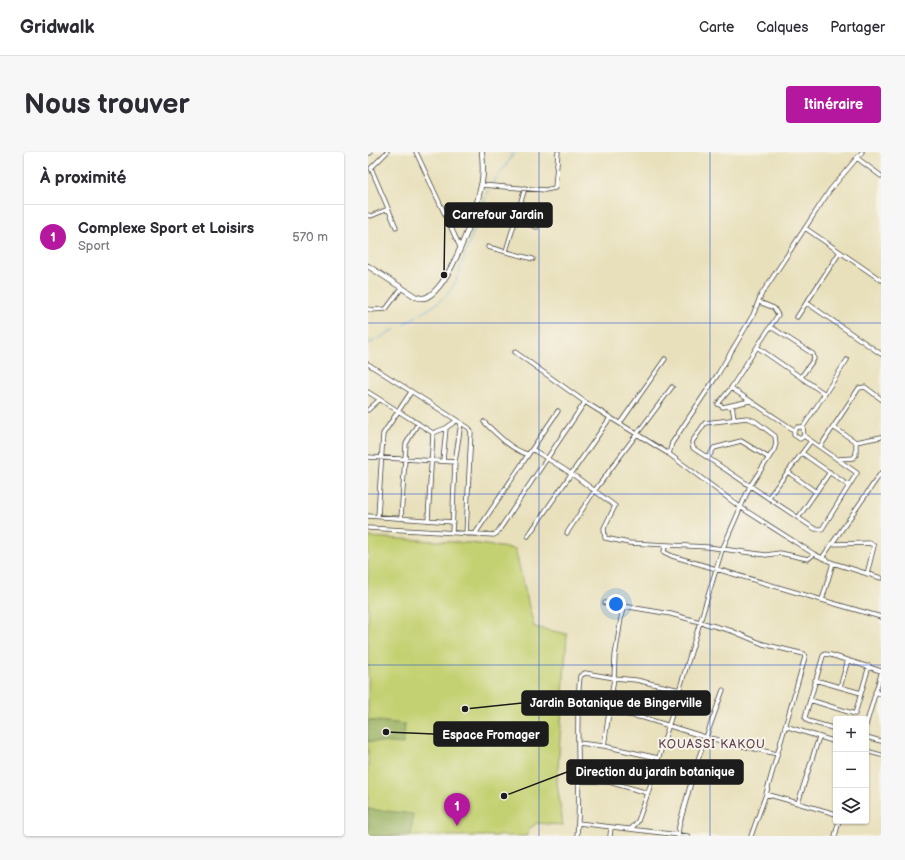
<!DOCTYPE html>
<html lang="fr">
<head>
<meta charset="utf-8">
<style>
	:root { --surface:#fff; --page:#f7f7f7; --text:#2b2b33; --muted:#7c7c81; --line:#e1e1e2; --accent:#b5179e }
	body { margin:0; font-family:"Balsamiq Sans",sans-serif; background:var(--page); color:var(--text) }
	.controls { position:absolute; right:12px; bottom:12px; display:grid; overflow:hidden; border-radius:4px; box-shadow:0 1px 3px #0004 }
	.controls button { width:36px; height:36px; display:grid; place-items:center; padding:0; border:0; border-bottom:1px solid var(--line); background:var(--surface); color:var(--text); font:20px sans-serif }
	.you { position:absolute; left:248px; top:452px; width:14px; height:14px; margin:-10px; border:3px solid #fff; border-radius:50%; background:#1a73e8; box-shadow:0 0 0 6px #1a73e833 }
	.badge { display:grid; place-items:center; width:26px; height:26px; border-radius:50%; background:var(--accent); color:#fff; font-size:13px; font-weight:700 }
	.pin { position:absolute; translate:-50% -33px; filter:drop-shadow(0 1px 2px #0008) }
	.pin::after { content:''; position:absolute; top:21px; width:14px; height:12px; background:inherit; clip-path:polygon(0 0,100% 0,50% 100%) }
	.list { margin:0; padding:0; list-style:none }
	h2 { display:flex; justify-content:space-between; align-items:center; height:52px; margin:0; padding:0 16px; font-size:17px }
	h2 small { font-size:13px; font-weight:400; color:var(--muted) }
	.list li { display:grid; grid-template-columns:26px 1fr auto; gap:12px; align-items:center; box-sizing:border-box; height:64px; padding:0 16px; border-top:1px solid var(--line) }
	.list b { display:block; font-size:15px; white-space:nowrap }
	.list p { margin:0; font-size:13px; white-space:nowrap; color:var(--muted) }
	.list em { font-size:13px; font-style:normal; color:var(--muted) }
	.icon { flex:none; width:22px; height:22px; fill:none; stroke:currentColor; stroke-width:2; stroke-linecap:round; stroke-linejoin:round }
	.map { position:relative; flex:none; width:513px; height:684px; overflow:hidden; border-radius:4px }
	header { display:flex; align-items:center; gap:24px; box-sizing:border-box; height:56px; padding:0 20px; background:var(--surface); border-bottom:1px solid var(--line) }
	header strong { font-size:19px }
	nav { display:flex; gap:22px; margin-inline-start:auto; font-size:14px }
	.intro { display:flex; align-items:center; justify-content:space-between; box-sizing:border-box; height:96px; padding:0 24px }
	h1 { margin:0; font-size:28px }
	.button { padding:10px 18px; border-radius:4px; background:var(--accent); color:#fff; font-size:14px; font-weight:700 }
	main { display:flex; gap:24px; padding:0 24px }
	aside { flex:1; background:var(--surface); border-radius:4px; box-shadow:0 1px 3px #0004 }
	.map>svg:first-child { display:block }
	.green { fill:#c4d172; stroke:#707647 }
	.forest { fill:#9bb364; stroke:#5c6840 }
	.lines { fill:none; stroke-linecap:round; stroke-linejoin:round }
	.stream { stroke:#68afdf; stroke-width:1 }
	.minor-casing { stroke:#3b3934; stroke-width:5 }
	.tertiary-casing { stroke:#3b3934; stroke-width:6 }
	.minor { stroke:#fff; stroke-width:3.5 }
	.tertiary { stroke:#fff; stroke-width:4.5 }
	.grid { fill:none; stroke:#1d4ed8; stroke-width:1; stroke-opacity:0.55 }
	.labels { text-anchor:middle; dominant-baseline:central; stroke-width:4; stroke-linejoin:round; paint-order:stroke }
	.neighbourhood-label { font-size:12px; letter-spacing:1px; fill:#614756; stroke:#f7f3e8 }
	.leader { fill:none; stroke:#1c1c1c; stroke-width:1.5 }
	.callout-dot { fill:#1c1c1c; stroke:#f7f3e8; stroke-width:1.5 }
	.callout { fill:#1c1c1c; stroke:#1c1c1c; stroke-width:1.5 }
	.callout-label { font-size:12px; text-anchor:middle; font-weight:bold; fill:#fff }
</style>
</head>
<body>
<header>
<strong>Gridwalk</strong>
<nav><a>Carte</a><a>Calques</a><a>Partager</a></nav>
</header>
<div class="intro"><h1>Nous trouver</h1><a class="button">Itinéraire</a></div>
<main>
<aside>
<h2>À proximité<small></small></h2>
<ul class="list">
<li><span class="badge">1</span><div><b>Complexe Sport et Loisirs</b><p>Sport</p></div><em>570 m</em></li>
</ul>
</aside>
<div class="map">
<svg width="513" height="684" viewBox="0 0 513 684">
	<rect width="100%" height="100%" fill="#f7f3e8"/>
	<filter id="ink" filterUnits="userSpaceOnUse"><feTurbulence type="fractalNoise" baseFrequency=".025" numOctaves="2"/><feDisplacementMap in="SourceGraphic" scale="8" xChannelSelector="R" yChannelSelector="G"/><feConvolveMatrix kernelMatrix="1 2 1 2 8 2 1 2 1" color-interpolation-filters="sRGB"/></filter>
	<filter id="wash" filterUnits="userSpaceOnUse"><feTurbulence type="fractalNoise" baseFrequency=".012" numOctaves="4" result="noise"/><feDisplacementMap in="SourceGraphic" scale="16" xChannelSelector="R" yChannelSelector="G"/><feGaussianBlur stdDeviation="0.9" result="paint"/><feColorMatrix in="noise" values="0 0 0 0 0 0 0 0 0 0 0 0 0 0 0 0 0 1.4 0 .05"/><feComposite in="paint" operator="in"/></filter>
	<g filter="url(#wash)">
		<rect width="100%" height="100%" fill="#e8e0bb"/>
		<path class="green" d="M0,385l103,6 44,6 19,78 33,7 -10,149 6,42 -26,-2 -8,6 -2,7h-159z"/>
		<path class="forest" d="M0,568l37,4 -2,20 -35,-3z
			M0,657l45,5 -2,22h-43z"/>
		<g class="lines">
			<path class="stream" d="M142,0l1,5
				M124,32l23,-32
				M91,120l29,-82
				M53,162c17,-11 31,-19 37,-39
				M36,172l13,-8
				M10,187l17,-10
				M0,192l6,-3"/>
		</g>
	</g>
	<g filter="url(#ink)">
		<g class="lines">
			<g class="minor-casing">
				<path id="minor" d="M19,0l-16,16 25,59
					M48,0l44,95
					M494,0l-32,38 -69,105 -8,20 -35,59 -46,69 -3,11 71,53 74,47 19,9 48,15
					M0,1h2
					M489,6l24,18
					M113,33l64,5 10,-2 3,-36
					M0,63l3,1 17,-7
					M147,68l22,7
					M437,76l76,52
					M120,95l45,12
					M138,99l19,-63
					M391,150l15,6 4,7 -21,32 68,47
					M439,151l74,51
					M0,157l3,1 15,-1 15,-20
					M429,165l43,-65
					M403,175l42,27 1,5 -13,18
					M147,200l70,50 84,52
					M0,212l101,64 2,4 -5,102
					M363,236l63,42
					M0,240l65,41
					M382,249l-27,6 -5,-3 13,-16 26,-41
					M364,253l2,13
					M0,258l11,-10
					M190,259l-26,38 43,27 40,30 -11,22 1,10 24,5 79,4 58,8 14,-2 28,6 6,-5
					M116,270c13,12 26,27 43,32
					M252,271l45,-64
					M430,275h5l1,9 -4,3 -6,-4v-5z
					M435,275l44,-67
					M465,275l23,15 25,-5
					M65,281l13,-5 10,-7
					M452,295l39,-59 6,-1 16,12
					M434,301l47,33
					M0,305l87,5
					M340,306l6,-10 27,-7 28,17
					M471,307l14,-1 3,-3v-13
					M75,309l3,-33
					M420,320l28,20
					M400,346l43,-57
					M0,364l85,6
					M10,364l5,-82 28,-42
					M33,366l5,-74 12,-21
					M430,366l32,-46
					M60,368l5,-87
					M0,376l126,7 3,-2 88,-131
					M84,381l3,-71 6,-39
					M199,381l28,-43 77,-103
					M107,382l57,-85
					M160,384l82,-118
					M465,392l37,-1 4,3 -7,28
					M297,394l-1,6 8,4 150,44
					M454,406l59,-85
					M465,411l-11,37 59,17
					M237,451l66,11 61,17 31,13 41,10 1,3 -39,137 -15,42
					M255,454l-8,50 -1,22 22,2 44,10
					M447,528l46,13
					M472,535l8,-27
					M507,540l6,2
					M442,548l45,14 14,-48
					M251,561l25,5 61,19 72,17
					M498,573l15,-51
					M417,574l51,16
					M468,577l-28,-8 -3,-4 18,-61 2,-2 6,1 50,16
					M498,585l15,4
					M236,594l54,12
					M498,599l15,4
					M211,629l30,1 39,11
					M398,642l70,20
					M430,651l21,-66
					M210,671l110,13
					M263,677l7,-8 10,-28 74,-243 28,-64 24,-36 2,-6 -1,-8 -20,-15 -8,-3 -42,5 -13,19 1,6 122,81h7l35,-56 -53,-37
					M209,684c5,-53 -3,-107 3,-160l5,-3 29,5 -10,68 -26,-3
					M242,684l1,-9
					M310,684l1,-10 16,-58 28,-78
					M467,684l4,-15"/>
			</g>
			<g class="tertiary-casing">
				<path id="tertiary" d="M0,114l48,31c4,1 7,2 11,0 24,-12 49,-86 54,-111 3,-11 2,-23 1,-34"/>
			</g>
			<use href="#minor" class="minor"/>
			<use href="#tertiary" class="tertiary"/>
		</g>
	</g>
	<path class="grid" d="M171,0v684M342,0v684M0,171h513M0,342h513M0,513h513"/>
	<g class="labels">
		<g class="neighbourhood-label">
			<text x="344" y="592">KOUASSI KAKOU</text>
		</g>
	</g>
	<path class="leader" d="M76 123L77 63M97 557L154 551M18 580L66 582M136 644L199 620"/>
	<g class="callout-dot">
		<circle cx="76" cy="123" r="4"/>
		<circle cx="97" cy="557" r="4"/>
		<circle cx="18" cy="580" r="4"/>
		<circle cx="136" cy="644" r="4"/>
	</g>
	<g class="callout">
		<rect x="77" y="51" width="107" height="24" rx="4"/>
		<rect x="154" y="539" width="188" height="24" rx="4"/>
		<rect x="66" y="570" width="114" height="24" rx="4"/>
		<rect x="199" y="608" width="176" height="24" rx="4"/>
	</g>
	<g class="callout-label">
		<text x="130" y="67">Carrefour Jardin</text>
		<text x="248" y="555">Jardin Botanique de Bingerville</text>
		<text x="123" y="587">Espace Fromager</text>
		<text x="287" y="624">Direction du jardin botanique</text>
	</g>
</svg>
<div class="controls">
<button>+</button>
<button>−</button>
<button><svg class="icon" aria-label="layers" viewBox="0 0 24 24"><path d="M12 4l9 5-9 5-9-5zM3 14l9 5 9-5"/></svg></button>
</div>
<div class="you"></div>
<div class="pin badge" style="left:89px;top:674px">1</div>
</div>
</main>
</body>
</html>
